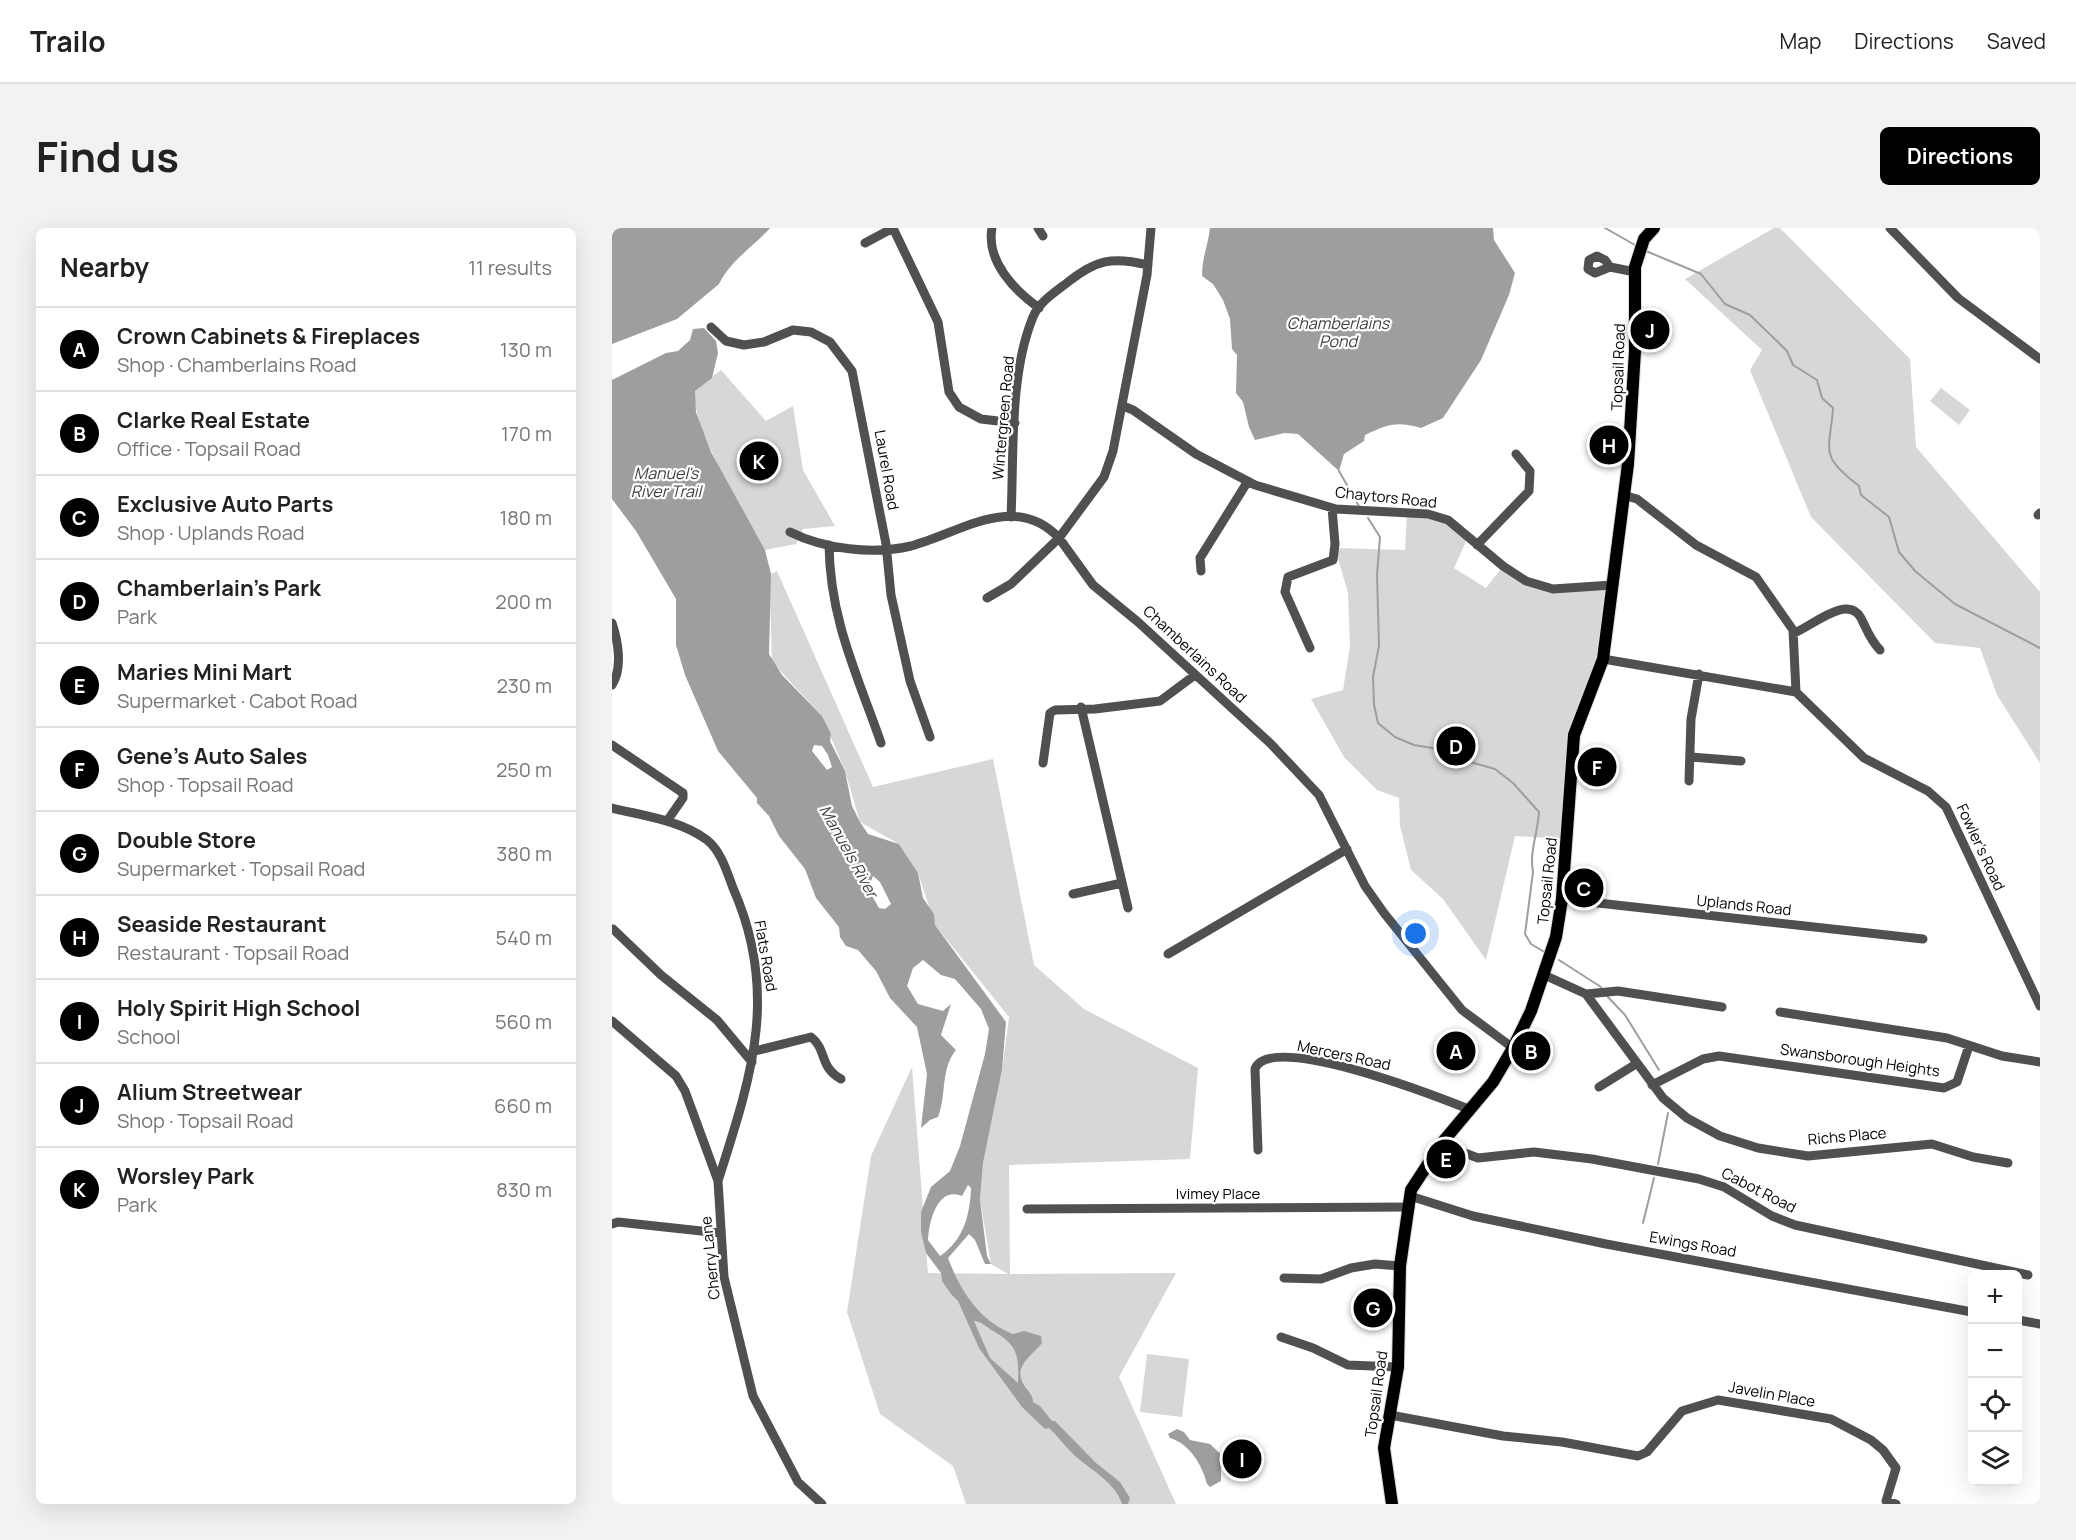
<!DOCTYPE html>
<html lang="en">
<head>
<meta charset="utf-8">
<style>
	:root { --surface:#fff; --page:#f2f2f2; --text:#222; --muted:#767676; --line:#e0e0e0; --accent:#000 }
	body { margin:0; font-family:Manrope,sans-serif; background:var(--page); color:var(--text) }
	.controls { position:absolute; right:18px; bottom:18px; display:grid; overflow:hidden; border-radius:9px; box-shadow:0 6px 24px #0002 }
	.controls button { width:54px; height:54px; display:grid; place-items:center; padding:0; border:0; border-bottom:2px solid var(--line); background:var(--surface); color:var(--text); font:30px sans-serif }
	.you { position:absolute; left:804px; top:706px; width:21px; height:21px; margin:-15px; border:4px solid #fff; border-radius:50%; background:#1a73e8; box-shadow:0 0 0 9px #1a73e833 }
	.badge { display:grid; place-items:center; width:39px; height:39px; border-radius:50%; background:var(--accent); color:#fff; font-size:20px; font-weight:700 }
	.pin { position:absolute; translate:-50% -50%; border:3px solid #fff; box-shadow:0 2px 6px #0006 }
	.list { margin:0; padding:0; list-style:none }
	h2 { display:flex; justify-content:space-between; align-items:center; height:78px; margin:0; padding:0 24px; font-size:26px }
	h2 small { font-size:20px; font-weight:400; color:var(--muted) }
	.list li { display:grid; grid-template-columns:39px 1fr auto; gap:18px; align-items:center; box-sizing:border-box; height:84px; padding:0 24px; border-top:2px solid var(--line) }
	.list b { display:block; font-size:22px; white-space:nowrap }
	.list p { margin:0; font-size:20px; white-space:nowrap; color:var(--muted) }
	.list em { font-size:20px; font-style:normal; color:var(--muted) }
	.icon { flex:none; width:33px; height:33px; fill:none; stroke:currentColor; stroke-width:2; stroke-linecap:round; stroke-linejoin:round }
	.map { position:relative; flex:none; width:1428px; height:1276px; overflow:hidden; border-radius:9px }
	header { display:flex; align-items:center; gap:36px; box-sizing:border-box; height:84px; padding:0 30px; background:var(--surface); border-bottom:2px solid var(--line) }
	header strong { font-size:28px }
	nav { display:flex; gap:33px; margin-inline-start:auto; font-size:21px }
	.intro { display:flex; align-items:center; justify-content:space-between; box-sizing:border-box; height:144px; padding:0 36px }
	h1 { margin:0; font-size:42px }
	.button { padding:15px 27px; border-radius:9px; background:var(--accent); color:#fff; font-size:21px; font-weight:700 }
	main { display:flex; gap:36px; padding:0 36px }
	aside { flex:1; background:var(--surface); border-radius:9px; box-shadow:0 6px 24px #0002 }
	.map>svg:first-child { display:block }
	.green { fill:#d7d7d7 }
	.water { fill:#9e9e9e; fill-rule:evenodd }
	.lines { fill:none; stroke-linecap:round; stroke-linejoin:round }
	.stream { stroke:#9e9e9e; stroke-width:2 }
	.major-casing { stroke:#dbdbdb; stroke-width:14 }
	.minor { stroke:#505050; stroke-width:9 }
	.major { stroke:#000; stroke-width:12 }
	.labels { text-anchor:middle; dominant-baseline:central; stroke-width:4.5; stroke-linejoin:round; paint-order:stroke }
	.street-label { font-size:15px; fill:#000; stroke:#fff }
	.water-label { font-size:16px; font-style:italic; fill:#3f3f3f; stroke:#fff }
</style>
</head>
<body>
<header>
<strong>Trailo</strong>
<nav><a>Map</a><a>Directions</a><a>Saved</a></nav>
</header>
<div class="intro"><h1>Find us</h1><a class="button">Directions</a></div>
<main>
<aside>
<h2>Nearby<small>11 results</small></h2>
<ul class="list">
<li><span class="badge">A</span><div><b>Crown Cabinets &amp; Fireplaces</b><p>Shop · Chamberlains Road</p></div><em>130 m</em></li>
<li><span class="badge">B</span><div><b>Clarke Real Estate</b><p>Office · Topsail Road</p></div><em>170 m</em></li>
<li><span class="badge">C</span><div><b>Exclusive Auto Parts</b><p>Shop · Uplands Road</p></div><em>180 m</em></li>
<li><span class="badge">D</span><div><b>Chamberlain's Park</b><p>Park</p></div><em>200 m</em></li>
<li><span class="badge">E</span><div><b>Maries Mini Mart</b><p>Supermarket · Cabot Road</p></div><em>230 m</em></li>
<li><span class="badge">F</span><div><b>Gene's Auto Sales</b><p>Shop · Topsail Road</p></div><em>250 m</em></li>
<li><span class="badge">G</span><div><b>Double Store</b><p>Supermarket · Topsail Road</p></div><em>380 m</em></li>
<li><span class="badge">H</span><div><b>Seaside Restaurant</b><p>Restaurant · Topsail Road</p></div><em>540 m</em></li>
<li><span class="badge">I</span><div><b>Holy Spirit High School</b><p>School</p></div><em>560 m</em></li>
<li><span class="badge">J</span><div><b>Alium Streetwear</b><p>Shop · Topsail Road</p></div><em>660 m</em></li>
<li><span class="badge">K</span><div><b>Worsley Park</b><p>Park</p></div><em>830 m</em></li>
</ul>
</aside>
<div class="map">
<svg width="1428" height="1276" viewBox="0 0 1428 1276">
	<rect width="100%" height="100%" fill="#fff"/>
	<path class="green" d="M1162,0h6l130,131 6,88 124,145v171l-43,-68 -17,-47 -45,-5 -124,-126 -61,-147 12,-20 -77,-71z
		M109,142l45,51 27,-15 10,64 32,56 -32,3 -7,15 -31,6c-17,-32 -80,-130 -69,-162z
		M1329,160l29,22 -11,15 -29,-24z
		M795,285l41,7 20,17 -14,31 32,20 17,-22 50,23 59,-4 -9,74 -29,76 -8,104 -51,-3 -29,124 -43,-61 -32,-29 -11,-44 -1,-28 -22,-8 -33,-33 -33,-58 32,-9 7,-44 -2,-53 -13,-45 70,2z
		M157,337l2,9 6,-3 96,216 120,-28 41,206 50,44 114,59 -8,91 -181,6 1,109 166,-1 -57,104 57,127h-210l-13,-38 -73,-52 -33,-102 24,-156 41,-89 16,206 80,1 -17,-10 -11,-64 3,-37 19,-93 7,-53 -74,-92 -17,-52 -19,-29 -39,-22 -15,-51 -23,-55 -50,-54z
		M535,1126l42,5 -7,58 -42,-5z"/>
	<path class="water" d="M0,0h158c-16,18 -40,33 -51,56l-42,35 -65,25z
		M598,0h283l1,12 21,33 -6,22 -28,65 -38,58 -22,10c-24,-7 -33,-4 -56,7l-1,6 -20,13 -5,17 -41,-37 -14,-1 -29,7 -6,-13 -6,-25 -7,-9 1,-38 -5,-6 -2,-30 -7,-19 -10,-16 -11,-8c0,-19 6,-30 8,-48z
		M92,100l12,13 2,12 -6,25 -17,13 1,21 15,40 54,98 6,24 -2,80 13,21 40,41 9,18 -1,7 15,30 7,35 8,16 8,12 31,10 19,29 5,25 11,16 1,11 71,97 -4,48 -19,93 -3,37 7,56 4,8h-6l-10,-24 -6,-6 -21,24c12,32 31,63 65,76l11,-3 17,5 1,7c-9,12 -30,23 -18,42 4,7 9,9 9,17l7,4 12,15h3l41,42 24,19 10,16 -2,6h-6c-7,-23 -35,-36 -51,-52 -8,-8 -14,-17 -22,-24l-4,1 -23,-22 -43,-59 -21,-47 -7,-7 -9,-13 -1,-8 -15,-20 -5,-21v-20l10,-25 19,-16 10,-25 25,-92 4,-25 -8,-20 -26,-30 -14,-4 -18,-15 -10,8 -6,18 11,18 25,7 8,-7 -10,31 15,15c-16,20 -9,44 -18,67l-8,3 -9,8 6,-54 -10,-47 -27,-29 -14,-27 -18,-21 -12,-4 -6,-9 -1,-10 -23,-29 -11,-29 -26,-33 -10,-20 -12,-13v-5l-39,-47 -33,-76 -9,-30v-46l-40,-68 -24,-32v-119l54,-27 12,-2 12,-11 3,-11zM202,517l8,1 6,9 4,12 -5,3 -15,-19zM261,648l7,6 11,22 -6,5 -6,-1 -11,-19zM356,957l3,3c-1,26 -7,52 -31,68l-12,-16c1,-18 9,-54 34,-44zM362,1093c9,1 13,7 21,11 23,14 24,24 23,51l-28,-25z
		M565,1201l7,3 6,8 20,4 17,16 -6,9v12l-11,6 -3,-3c-5,-19 -17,-40 -37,-46l-2,-4z"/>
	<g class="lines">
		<path class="stream" d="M993,0l30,17
			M1034,23l55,23 24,30 25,11 37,36 6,14 24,15 5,18 11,10c-3,44 -15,46 26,78l2,9 28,22 10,35 16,19 40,33 85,44
			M727,243l21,37
			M756,290l12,19 -3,38 2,71 -6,31 1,28 4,18 17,14 19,8 37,6 12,9 32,9 18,14 26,29c-1,20 -10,41 -6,60l-8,62 6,10 15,9
			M947,732l42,27
			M995,768l18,19 34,55
			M1046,936l10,-51
			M1031,995l11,-45"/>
		<g class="major-casing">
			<path id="major" d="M780,1276l-8,-56 14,-81 2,-101 11,-76 30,-46 52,-62 20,-34 18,-37 25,-74 6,-38 12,-164 29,-76 25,-195 7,-113v-84l9,-28 10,-11"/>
		</g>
		<path class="minor" d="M380,0c-6,33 22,62 47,80
			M426,0l5,8
			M539,0l-4,47 -34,176 -9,26 -45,61 34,47 45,37 133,122 48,51 46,91 19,27 78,97 51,38
			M1278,0l68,70 82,61
			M253,15l28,-15 45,94 11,70 10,15 22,12 34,4
			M998,39l-5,-7 -8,-4 -8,4 -1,9 7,4 15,-6 25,5
			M99,99l15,14 18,4 20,-3 29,-12 18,2 19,10 22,29 34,173 5,51 19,86 20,56
			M511,178l10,4 63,44 59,31 81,24 92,5 20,6 55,46 23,15 27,8 59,-4
			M1011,267l14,4 59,46 60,32 37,53 3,62 68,66 64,33 18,16 94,199
			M1426,287l2,-2
			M399,289c3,-62 -2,-142 22,-200 6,-15 22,-25 35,-35 28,-22 44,-26 80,-17
			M178,304c34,17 83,23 121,14 49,-13 104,-55 148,-8l-48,46 -24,14
			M217,317c1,75 28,129 52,198
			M865,317l52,-54 1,-20 -14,-17
			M589,343l-1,-13 48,-77
			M0,395c6,18 11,45 0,62
			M1182,405c17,-6 54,-40 67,-15 6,12 9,22 19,32
			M698,420l-25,-56 3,-15 45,-17 2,-16 -3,-36
			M991,431l193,33
			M469,479l47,201
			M0,517l71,48v5l-16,23
			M1079,529l50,4
			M431,535l7,-50 5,-3 40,-1 65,-8 35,-26
			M1077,553l2,-62 8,-45
			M0,580c32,8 68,12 95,32 14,11 20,32 26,48 47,106 18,189 -15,293
			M461,666l49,-11
			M950,671l361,40
			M1,701l48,46 56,45 35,42
			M556,726l179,-105
			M930,746l44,20 77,104 24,20 33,18 38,12 50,8 124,-12 41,13 35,6
			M974,766l32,-3 104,16
			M1168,784l167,26 55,18 38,6
			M0,793l64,55 9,15 33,90 6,96 29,119 45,86 24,22
			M143,823l56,-14c16,12 8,30 30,42
			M1040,857l51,-26 16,-3 225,32 13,-6 12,-36
			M987,859l37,-23
			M829,916l37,14 56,-6 58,7 107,20 25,8 48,29 23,9 233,50
			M646,922l-3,-81c14,-39 186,29 216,41
			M798,968l63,20 133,28 366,68
			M415,981l383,-2
			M0,996l6,-2 102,11
			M672,1050l37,1 30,-11 24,-4 25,2
			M1406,1092l22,4
			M669,1109l32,11 35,17 50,2
			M778,1187l113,21 59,6 76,14 9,-4 35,-41 36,-11 113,19 40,21 12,10 13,18 -10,33 10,3"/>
		<use href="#major" class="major"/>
	</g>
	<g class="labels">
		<g class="street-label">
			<text transform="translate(1006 139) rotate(-88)">Topsail Road</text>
			<text transform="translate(391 190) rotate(-85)">Wintergreen Road</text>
			<text transform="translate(275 242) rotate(80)">Laurel Road</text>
			<text transform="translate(774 269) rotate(6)">Chaytors Road</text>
			<text transform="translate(583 426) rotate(43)">Chamberlains Road</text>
			<text transform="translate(1369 619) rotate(65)">Fowler's Road</text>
			<text transform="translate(935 653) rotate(-84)">Topsail Road</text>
			<text transform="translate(1132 677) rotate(6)">Uplands Road</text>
			<text transform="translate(154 728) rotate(80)">Flats Road</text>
			<text transform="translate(732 827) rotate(12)">Mercers Road</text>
			<text transform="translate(1248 832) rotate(8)">Swansborough Heights</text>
			<text transform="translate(1235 908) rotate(-5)">Richs Place</text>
			<text transform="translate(1147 962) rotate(27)">Cabot Road</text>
			<text x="606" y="965">Ivimey Place</text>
			<text transform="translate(1081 1016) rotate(10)">Ewings Road</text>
			<text transform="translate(98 1030) rotate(-96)">Cherry Lane</text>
			<text transform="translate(764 1166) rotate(-82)">Topsail Road</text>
			<text transform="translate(1160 1166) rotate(10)">Javelin Place</text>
		</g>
		<g class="water-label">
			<text x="726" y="95">Chamberlains<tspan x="726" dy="18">Pond</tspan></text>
			<text x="54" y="245">Manuel's<tspan x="54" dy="18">River Trail</tspan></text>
			<text transform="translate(237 623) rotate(61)">Manuels River</text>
		</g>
	</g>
</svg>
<div class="controls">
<button>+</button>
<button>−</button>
<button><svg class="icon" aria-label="locate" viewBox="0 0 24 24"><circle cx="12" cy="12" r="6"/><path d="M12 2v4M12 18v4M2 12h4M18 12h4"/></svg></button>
<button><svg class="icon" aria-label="layers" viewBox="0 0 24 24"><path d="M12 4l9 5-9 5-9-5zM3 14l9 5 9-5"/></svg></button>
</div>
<div class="you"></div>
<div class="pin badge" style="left:844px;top:823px">A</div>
<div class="pin badge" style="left:919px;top:823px">B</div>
<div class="pin badge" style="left:972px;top:660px">C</div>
<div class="pin badge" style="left:844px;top:518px">D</div>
<div class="pin badge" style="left:834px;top:931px">E</div>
<div class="pin badge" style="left:985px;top:539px">F</div>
<div class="pin badge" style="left:761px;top:1080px">G</div>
<div class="pin badge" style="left:997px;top:217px">H</div>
<div class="pin badge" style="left:630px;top:1231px">I</div>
<div class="pin badge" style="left:1038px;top:102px">J</div>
<div class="pin badge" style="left:147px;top:233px">K</div>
</div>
</main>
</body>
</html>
